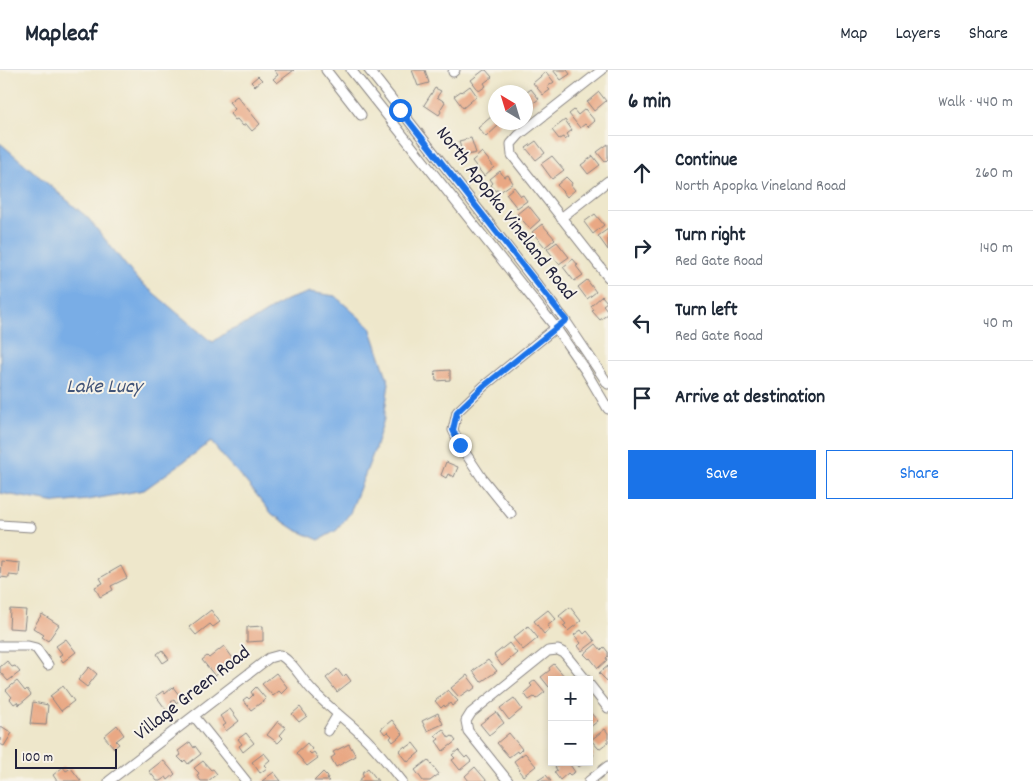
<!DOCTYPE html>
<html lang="en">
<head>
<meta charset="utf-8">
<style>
	:root { --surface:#fff; --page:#f2f2f3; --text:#1f2937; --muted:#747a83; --line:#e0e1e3; --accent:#1a73e8 }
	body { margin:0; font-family:Dekko,sans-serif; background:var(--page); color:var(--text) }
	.controls { position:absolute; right:15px; bottom:15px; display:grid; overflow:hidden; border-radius:0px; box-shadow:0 2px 8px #0003 }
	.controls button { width:45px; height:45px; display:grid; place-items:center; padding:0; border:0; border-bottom:1px solid var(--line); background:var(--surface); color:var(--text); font:25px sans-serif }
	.compass { position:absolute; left:488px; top:15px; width:45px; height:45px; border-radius:50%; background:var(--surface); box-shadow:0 2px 8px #0003; rotate:322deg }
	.scale { position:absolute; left:15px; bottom:12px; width:102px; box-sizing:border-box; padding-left:5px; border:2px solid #22223b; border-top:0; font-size:14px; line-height:18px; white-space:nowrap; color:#22223b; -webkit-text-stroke:4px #f7f3e8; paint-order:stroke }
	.stop { position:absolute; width:15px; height:15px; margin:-11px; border:4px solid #1a73e8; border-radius:50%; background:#fff }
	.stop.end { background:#1a73e8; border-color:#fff; box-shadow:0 1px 5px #0008 }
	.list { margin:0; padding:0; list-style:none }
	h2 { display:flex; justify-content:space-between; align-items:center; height:65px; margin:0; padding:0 20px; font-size:21px }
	h2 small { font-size:16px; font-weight:400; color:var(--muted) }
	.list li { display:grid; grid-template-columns:32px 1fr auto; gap:15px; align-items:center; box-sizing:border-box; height:75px; padding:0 20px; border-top:1px solid var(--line) }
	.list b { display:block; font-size:19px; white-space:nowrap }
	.list p { margin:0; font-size:16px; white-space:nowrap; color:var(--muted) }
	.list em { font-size:16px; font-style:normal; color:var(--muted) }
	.actions { display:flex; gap:10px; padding:15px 20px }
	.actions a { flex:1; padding:11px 0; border:1px solid var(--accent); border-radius:0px; text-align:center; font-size:18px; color:var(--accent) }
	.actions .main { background:var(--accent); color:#fff }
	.icon { flex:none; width:28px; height:28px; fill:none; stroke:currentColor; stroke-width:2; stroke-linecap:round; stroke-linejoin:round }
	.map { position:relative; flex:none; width:608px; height:711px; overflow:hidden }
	header { display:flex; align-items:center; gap:30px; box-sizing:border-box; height:70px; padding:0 25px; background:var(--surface); border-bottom:1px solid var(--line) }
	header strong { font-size:24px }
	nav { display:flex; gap:28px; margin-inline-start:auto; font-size:18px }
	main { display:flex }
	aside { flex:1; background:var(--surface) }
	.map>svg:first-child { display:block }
	.water { fill:#79ade6; stroke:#4e6890 }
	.building { fill:#e9a884 }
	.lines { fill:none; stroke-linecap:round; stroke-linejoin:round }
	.minor-casing { stroke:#888483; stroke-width:11 }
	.minor { stroke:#fff; stroke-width:9 }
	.route { stroke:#1a73e8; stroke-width:6 }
	.labels { text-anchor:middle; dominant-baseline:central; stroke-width:4; stroke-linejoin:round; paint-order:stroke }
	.street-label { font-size:20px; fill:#22223b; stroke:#f7f3e8 }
	.water-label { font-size:21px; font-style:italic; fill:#405377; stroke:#f7f3e8 }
</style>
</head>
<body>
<header>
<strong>Mapleaf</strong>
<nav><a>Map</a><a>Layers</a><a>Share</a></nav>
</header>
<main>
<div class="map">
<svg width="608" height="711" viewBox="0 0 608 711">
	<rect width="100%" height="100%" fill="#f7f3e8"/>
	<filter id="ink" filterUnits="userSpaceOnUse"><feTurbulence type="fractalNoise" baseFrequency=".02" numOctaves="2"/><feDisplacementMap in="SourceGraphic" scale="10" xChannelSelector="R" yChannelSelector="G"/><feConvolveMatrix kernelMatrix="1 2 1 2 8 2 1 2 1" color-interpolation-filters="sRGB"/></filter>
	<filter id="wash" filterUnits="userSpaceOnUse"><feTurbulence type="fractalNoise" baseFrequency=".0096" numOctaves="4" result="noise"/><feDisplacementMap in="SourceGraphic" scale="20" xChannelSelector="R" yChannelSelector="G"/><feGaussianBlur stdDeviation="1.12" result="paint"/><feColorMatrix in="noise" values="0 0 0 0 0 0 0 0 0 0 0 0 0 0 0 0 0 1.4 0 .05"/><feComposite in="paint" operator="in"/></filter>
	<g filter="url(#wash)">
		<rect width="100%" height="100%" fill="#eee7cb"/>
		<path class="water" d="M0,73l88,75 48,60 72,61 5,3 14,-10 25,-11 34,-21 24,-8 25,4 35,31 19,56 -5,36 -9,30 -25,64 -13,17 -18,10 -23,-10 -24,-16 -25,-31 -22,-24 -14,-17 -67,48 -56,10 -31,3 -57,-10z"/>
		<g id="blocks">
			<path class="building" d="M274,0h20l-17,13 -4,-4 5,-4z
				M412,0h13l4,13 -11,3z
				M484,0h2l6,7 -8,6 2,3 -7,5 -8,-11z
				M553,0h14l3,4 -9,6z
				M546,2l8,10 -7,5 3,3 -7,5 -10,-12z
				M258,6l4,4 -7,6 -4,-4z
				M470,16l7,10 -14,12 -9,-12 7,-5 1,1z
				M435,18l6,3 -4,6 8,5 -5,8 1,2 -2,3 -15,-10z
				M531,19l8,10 -13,9v-15z
				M599,22l7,9 -12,10 -7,-9z
				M237,26l23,28 -8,7 -6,-7 -3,2 -6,-7 -2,1 -5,-6 5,-5 -6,-7z
				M585,39l10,12 -7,6 -3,-3 -5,4 -11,-14 5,-4 4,5z
				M492,46l4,4v2h1l2,3 -13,12 -8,-9z
				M565,50l7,10 -5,4 2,3 -4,3 -2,-3 -4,2 -7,-9z
				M471,68l5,15 -13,3 -4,-15z
				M536,71l9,12 -9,7 -10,-12z
				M608,74v15l-3,3 -8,-10z
				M482,82l12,15 -10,9 -12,-15z
				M552,86l12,14 -12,9 -11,-15z
				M593,86l7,9 -12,9 -7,-9z
				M500,101l4,6 4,-2 5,8 -13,9 -2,-3 -3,2 -4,-6 2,-2 -3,-4z
				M566,107l6,6 -1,2 4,5 -8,7 -10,-12z
				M514,117l7,9 2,-1 4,6 -10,7 -11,-14z
				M528,135l12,15 -10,9 -13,-15z
				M595,144l9,11 -11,9 -9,-12z
				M542,154l13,15 -10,8 -13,-15z
				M608,159v21l-10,-14z
				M557,172l12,15 -10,7 -12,-15z
				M573,189l5,6 -2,1 7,9 -9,6 -11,-14z
				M587,210l9,12 -9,7 -9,-12z
				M602,226l5,6 -4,3 5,6v3l-8,6 -8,-9 2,-1 -3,-4z
				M450,300v10l-14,1 -1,-10z
				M446,392l12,5 -4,10 -6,-3 -2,4 -5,-3z
				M1,491l19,2 -1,13 -10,-1v3l-9,-1z
				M121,496l6,12 -16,8 2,4 -13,7 -5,-10 8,-4 -3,-5z
				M570,537l11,14 -13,10 -5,-5 3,-2 -7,-8z
				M10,539l16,1 -2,19 -15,-1z
				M211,540l9,12 -7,5 -3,-3 -14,11 -7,-8z
				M548,540l8,9 -9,7 3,3 -6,5 -10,-13z
				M42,544l17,11 -11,16 -6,-4 2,-2 -11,-7z
				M263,556v15l-16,1v-15z
				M528,556l10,12 -15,12 -10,-12z
				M581,560l3,4 3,-3 8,10 -13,10 -4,-5 3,-3 -7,-8z
				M66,569l10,13 -13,10 -4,-6 3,-2 -6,-8z
				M509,573l8,10 -15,13 -8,-11z
				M596,574l5,6 3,-3 4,5v4l-2,2 1,2 -9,8 -8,-10 -1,1 -5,-5z
				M224,576l11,15 -20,15 -13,-16 5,-4 2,2z
				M162,580l7,9 -6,4 -6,-9z
				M488,590l9,11 -16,11 -8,-11z
				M7,591l5,6 3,-1 5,6 -12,9 -8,-9v-5z
				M554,594l11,13 -4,3h-9v4l-3,3 -8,-10 9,-7 -1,-2z
				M608,596v16l-9,-9z
				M89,597l8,7 -10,13 -9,-7z
				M337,599l6,8 3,-3 5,7 -14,11 -11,-14z
				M276,603l12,15 -6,6 -3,-3 -6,5 -11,-12z
				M467,605l9,12 -5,4 -2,-1 -10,7 -8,-9z
				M535,610l10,12 -9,7 -2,-2 -5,3 -5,-7 8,-7 -2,-2z
				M17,611l8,10 2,-2 4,6 -12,10 -2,-3 -3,2 -4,-5 2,-2 -6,-7z
				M63,616l11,15 -13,10 -11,-15z
				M173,617l9,12 -6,4 -2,-3 -3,2 3,3 -7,6 -11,-15 7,-5 2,3z
				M256,617l10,12 -15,11 -8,-10 4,-3 2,2 4,-4 -2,-3z
				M448,620l10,11 -6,5 -2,-3 -5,4 -1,-2 -3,3 -6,-7z
				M514,628l8,11 -13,11 -9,-12z
				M33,632l15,3 -2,20 -16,-1z
				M300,637l7,9 -8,6 -7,-8z
				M230,639l9,12 -13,10 -3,-5 3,-2 -6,-8z
				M589,641l9,10 -9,7z
				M496,642l8,11 -15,12 -9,-11z
				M438,643l5,11 -16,7 -5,-10z
				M392,650l11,14 -10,8 -3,-4 2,-2 -4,-4 -3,2 -4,-5z
				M278,651l8,7 -6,7 3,3 -5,5 -11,-8z
				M117,655l7,10 -8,6 3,3 -5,4 -10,-12z
				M1,656l11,7 -8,13 -4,-2z
				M443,659l6,9 3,-2 4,5 -13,10 -7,-10 3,-2 -4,-4z
				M605,659l3,4v9l-9,7 -8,-9z
				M246,663l8,10 -11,9 -4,-6 3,-2 -4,-5z
				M509,663l13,16 -4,4 -1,-2 -8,6 -12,-14z
				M190,672l4,6 1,-2 6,8 -13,10 -3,-4 -2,2 -5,-5 3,-2 -3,-4z
				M307,673l5,6 -3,3 2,2 3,-2 4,6 -11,8 -11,-13z
				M413,673l7,9 -12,10 -9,-11 6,-5 1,2z
				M349,674l7,12 -20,11 -5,-9 4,-3 -2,-3z
				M589,679l5,6 -5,4z
				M458,680l7,8 2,-2 4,5 -11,9 -8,-10 3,-2 -3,-3z
				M264,683l6,7 -6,5 3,3 -7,5 -8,-11z
				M525,683l11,13 -13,10 -4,-5 1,-1 -6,-9z
				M163,690l12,14 -7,6 -2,-3 -6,4h-3l-8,-10z
				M428,690l11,14 -9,7h-7l-8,-11z
				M203,691l8,9 2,-1 4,5 -9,7h-7l-4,-5 2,-3 -5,-5z
				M561,692h7l7,10 -5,3 -2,-2 -8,7 -6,-8 3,-2 -2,-3z
				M575,692h10l-6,5z
				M63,697l3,4 5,-3 10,13h-24l-4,-6z
				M475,697l12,14h-18l-4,-5z
				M368,698l10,13h-20l6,-5 -2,-3z
				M274,702l7,9h-19z
				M323,702l5,5 -1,2 2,2h-15z
				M546,705l5,6h-14z"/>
		</g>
	</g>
	<g filter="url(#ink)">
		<use href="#blocks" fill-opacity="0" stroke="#888483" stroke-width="1"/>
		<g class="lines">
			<g class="minor-casing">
				<path id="minor" d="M326,0l35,45
					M351,0l205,258 29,42 23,39
					M369,0l196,250 43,64
					M602,0l-83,65 -8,9 1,11 96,122
					M453,2l2,-2
					M561,148l47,-37
					M511,444l-29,-36 -22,-33 -7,-15 4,-18 27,-26 75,-61
					M0,455l31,2
					M0,576h28l8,2 12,17
					M589,614l19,24
					M194,646l52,65
					M328,661l10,-17
					M109,711l160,-123 11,-3c15,9 21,24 33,36 15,16 33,29 49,44 15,14 27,30 40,46
					M508,711l-40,-50 -2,-10 5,-8 77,-62 10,-1 6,3 22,27
					M589,711l19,-15"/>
			</g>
			<use href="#minor" class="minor"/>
		</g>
	</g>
	<g class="lines" filter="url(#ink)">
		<path class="route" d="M400,40l166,210 -82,66 -27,26 -4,18 7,15"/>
	</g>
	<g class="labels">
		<g class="street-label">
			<text transform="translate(505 144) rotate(52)">North Apopka Vineland Road</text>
			<text transform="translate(193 624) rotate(-38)">Village Green Road</text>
		</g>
		<g class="water-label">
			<text x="104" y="318">Lake Lucy</text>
		</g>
	</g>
</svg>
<div class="controls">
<button>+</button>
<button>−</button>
</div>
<svg class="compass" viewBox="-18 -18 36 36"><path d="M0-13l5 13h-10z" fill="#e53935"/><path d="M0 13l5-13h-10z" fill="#747a83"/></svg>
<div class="scale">100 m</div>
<div class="stop" style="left:400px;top:40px"></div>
<div class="stop end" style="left:460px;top:375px"></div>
</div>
<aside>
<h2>6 min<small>Walk · 440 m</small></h2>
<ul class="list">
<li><svg class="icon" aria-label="ahead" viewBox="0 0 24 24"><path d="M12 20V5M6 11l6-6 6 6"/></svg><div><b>Continue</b><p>North Apopka Vineland Road</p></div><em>260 m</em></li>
<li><svg class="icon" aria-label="right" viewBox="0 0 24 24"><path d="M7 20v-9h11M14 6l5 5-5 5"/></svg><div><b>Turn right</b><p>Red Gate Road</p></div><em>140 m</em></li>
<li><svg class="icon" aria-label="left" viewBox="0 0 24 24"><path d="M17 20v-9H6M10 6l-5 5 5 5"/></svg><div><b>Turn left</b><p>Red Gate Road</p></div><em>40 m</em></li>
<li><svg class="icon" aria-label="arrive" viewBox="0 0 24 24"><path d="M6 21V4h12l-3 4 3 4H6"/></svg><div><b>Arrive at destination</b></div></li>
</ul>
<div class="actions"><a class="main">Save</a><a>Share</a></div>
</aside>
</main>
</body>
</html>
